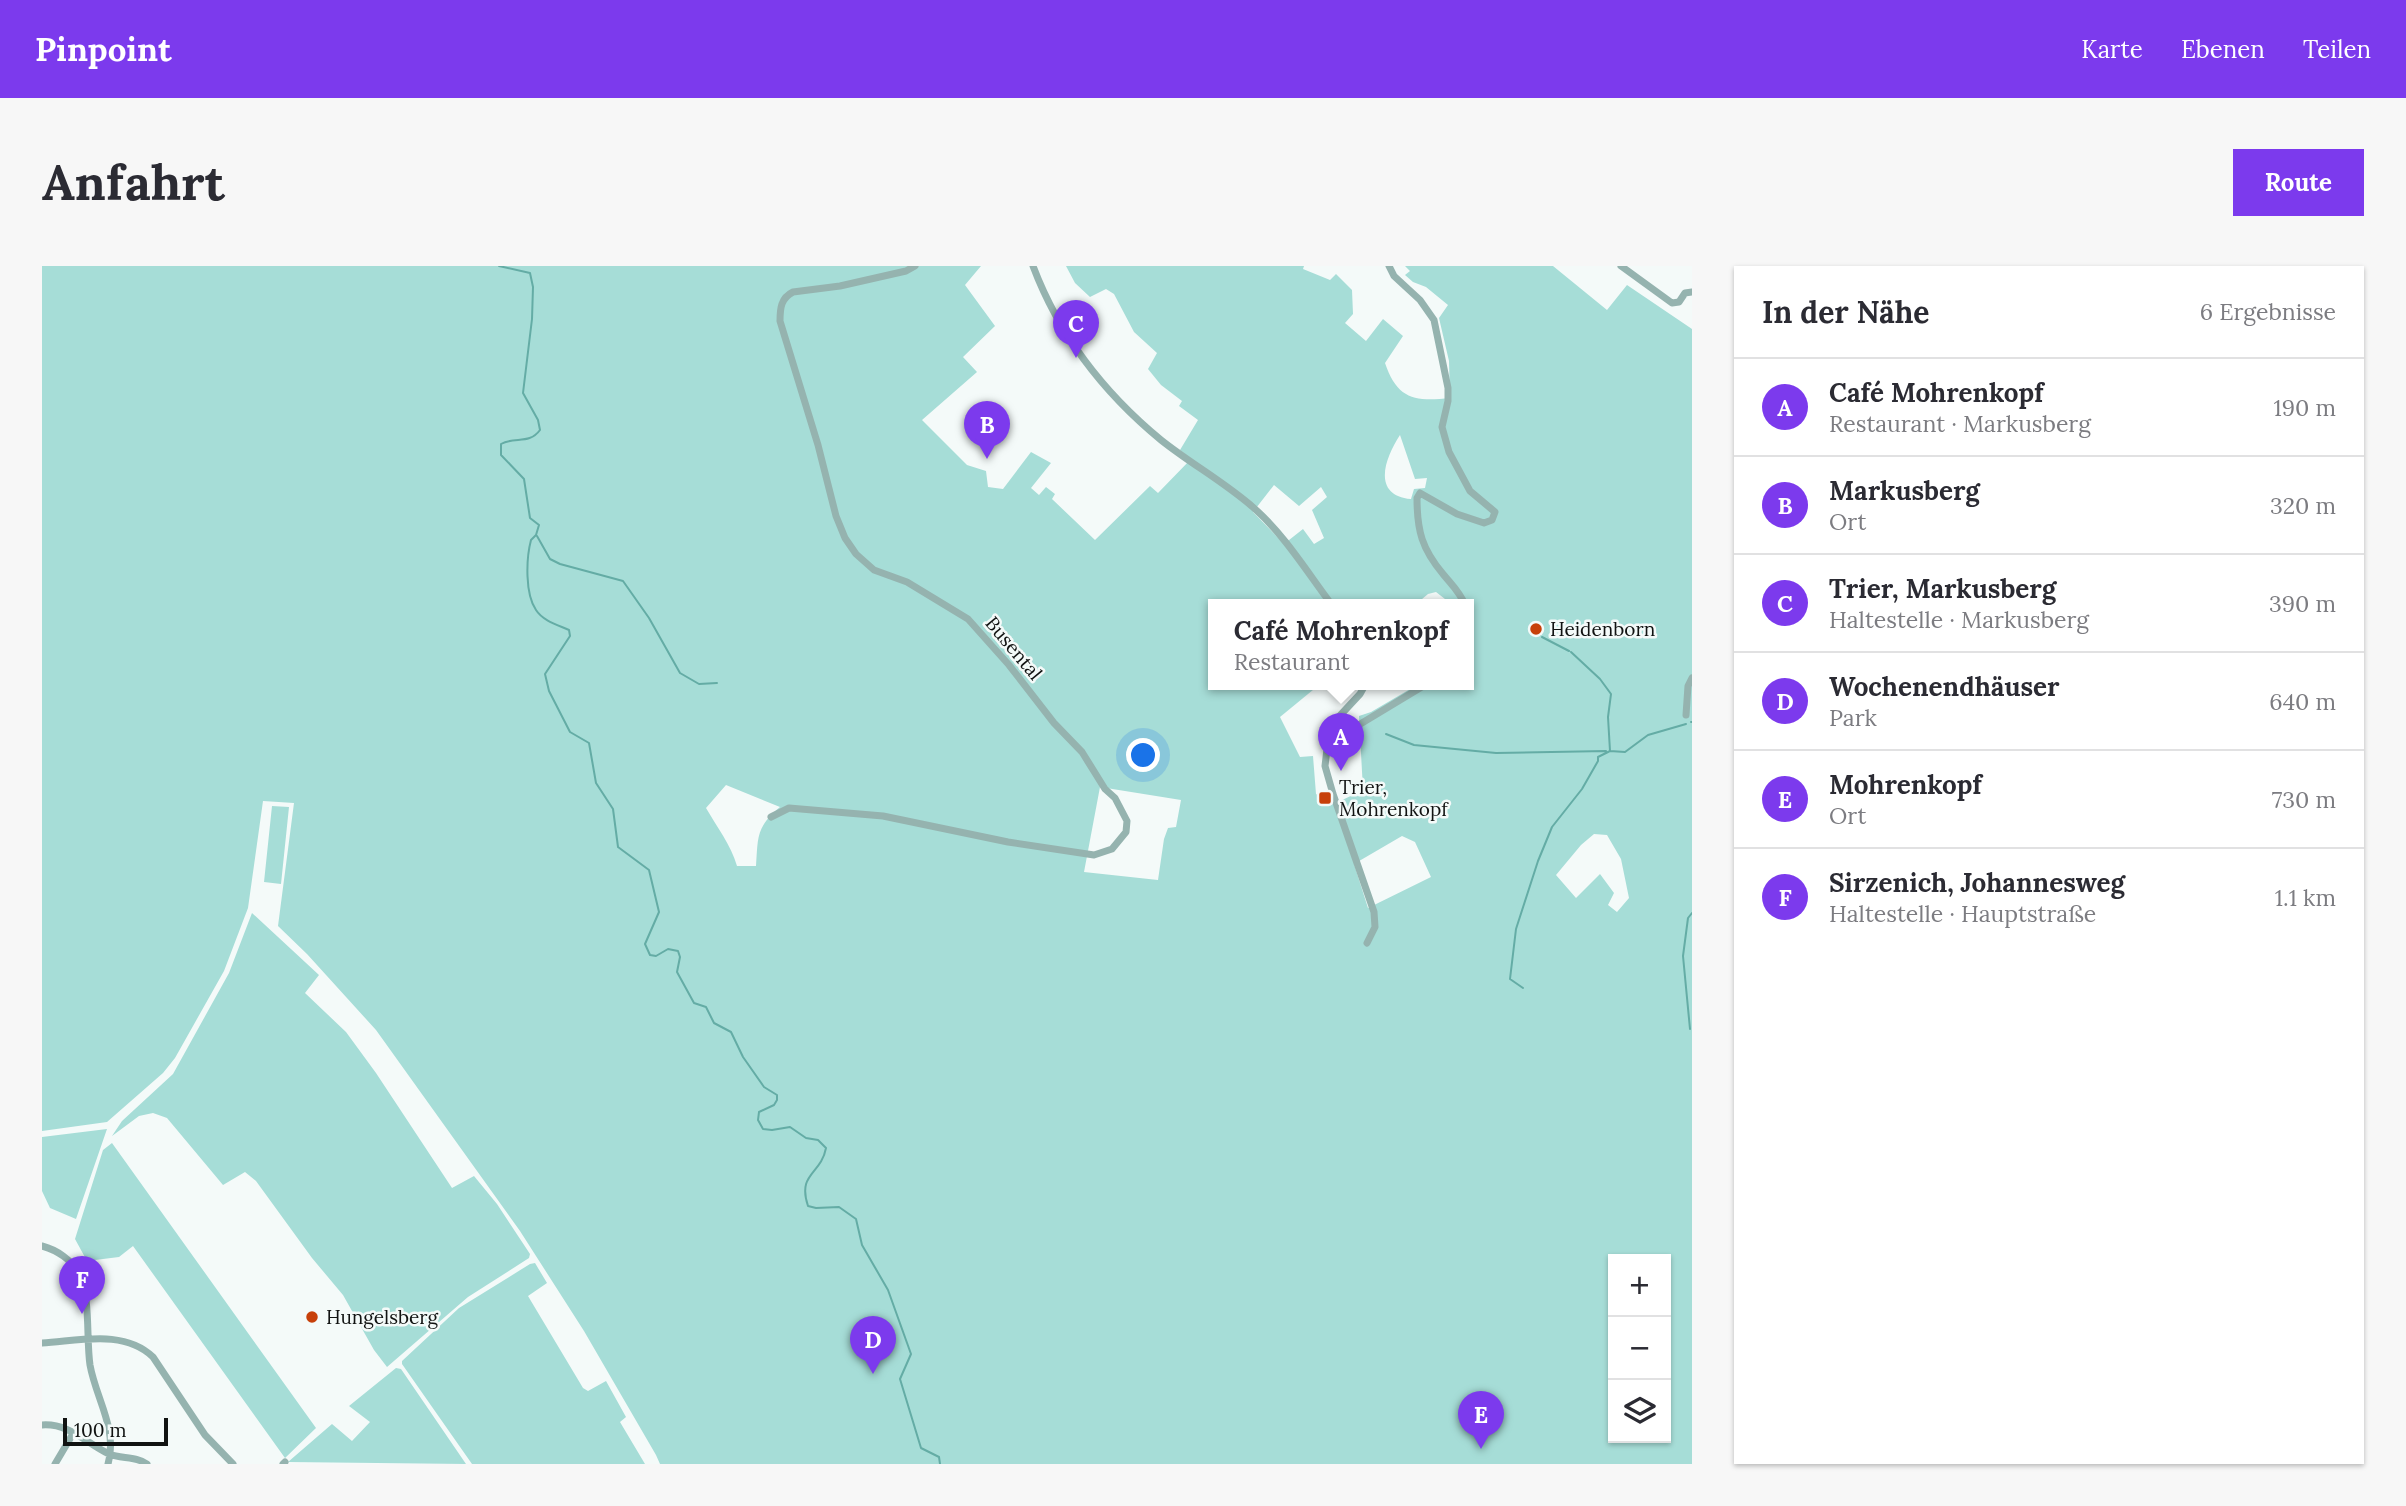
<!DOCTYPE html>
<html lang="de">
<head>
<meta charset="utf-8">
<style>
	:root { --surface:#fff; --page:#f7f7f7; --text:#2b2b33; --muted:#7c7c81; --line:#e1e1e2; --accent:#7c3aed }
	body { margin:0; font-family:Lora,serif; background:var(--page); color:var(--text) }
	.controls { position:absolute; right:21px; bottom:21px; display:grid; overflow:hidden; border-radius:0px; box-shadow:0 2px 5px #0004 }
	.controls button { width:63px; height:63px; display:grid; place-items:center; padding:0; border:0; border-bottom:2px solid var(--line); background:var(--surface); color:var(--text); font:35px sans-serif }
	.scale { position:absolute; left:21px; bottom:18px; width:105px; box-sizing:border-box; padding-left:7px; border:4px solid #111312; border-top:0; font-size:19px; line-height:24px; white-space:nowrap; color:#111312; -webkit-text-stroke:5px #f4faf9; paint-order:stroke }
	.you { position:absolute; left:1102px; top:490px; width:24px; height:24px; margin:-18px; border:5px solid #fff; border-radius:50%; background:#1a73e8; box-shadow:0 0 0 10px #1a73e833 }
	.badge { display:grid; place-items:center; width:46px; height:46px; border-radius:50%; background:var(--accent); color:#fff; font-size:23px; font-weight:700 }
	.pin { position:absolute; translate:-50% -58px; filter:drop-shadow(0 2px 4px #0008) }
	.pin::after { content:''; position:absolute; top:37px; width:24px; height:21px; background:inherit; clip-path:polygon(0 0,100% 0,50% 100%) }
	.popup { position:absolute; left:1166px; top:333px; width:266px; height:91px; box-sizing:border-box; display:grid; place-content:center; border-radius:0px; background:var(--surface); filter:drop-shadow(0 2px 5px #0005); font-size:23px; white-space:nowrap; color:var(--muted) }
	.popup b { font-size:26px; color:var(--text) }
	.popup::after { content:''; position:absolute; left:50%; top:100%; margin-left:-14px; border:14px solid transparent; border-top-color:var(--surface) }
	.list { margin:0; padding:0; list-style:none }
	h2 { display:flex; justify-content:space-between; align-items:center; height:91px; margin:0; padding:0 28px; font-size:30px }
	h2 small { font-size:23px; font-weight:400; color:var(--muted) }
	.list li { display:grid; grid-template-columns:46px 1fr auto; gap:21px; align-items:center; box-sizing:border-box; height:98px; padding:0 28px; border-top:2px solid var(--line) }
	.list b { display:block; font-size:26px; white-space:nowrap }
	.list p { margin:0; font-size:23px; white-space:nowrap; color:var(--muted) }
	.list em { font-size:23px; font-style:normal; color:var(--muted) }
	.icon { flex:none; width:38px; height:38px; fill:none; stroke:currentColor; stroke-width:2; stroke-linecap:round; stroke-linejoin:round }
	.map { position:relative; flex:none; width:1650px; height:1198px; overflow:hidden; border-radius:0px }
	header { display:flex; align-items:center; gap:42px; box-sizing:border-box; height:98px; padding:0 35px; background:var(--accent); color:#fff }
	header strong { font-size:33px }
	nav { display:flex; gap:38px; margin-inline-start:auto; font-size:24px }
	.intro { display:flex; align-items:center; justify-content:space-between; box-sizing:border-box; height:168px; padding:0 42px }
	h1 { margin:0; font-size:49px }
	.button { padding:18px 32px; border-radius:0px; background:var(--accent); color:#fff; font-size:24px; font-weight:700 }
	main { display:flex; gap:42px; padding:0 42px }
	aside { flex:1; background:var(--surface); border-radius:0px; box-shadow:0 2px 5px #0004 }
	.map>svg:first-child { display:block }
	.green { fill:#a6ddd7; fill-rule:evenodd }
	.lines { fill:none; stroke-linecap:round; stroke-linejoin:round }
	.stream { stroke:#64aca5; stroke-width:2 }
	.minor { stroke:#95b3af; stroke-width:7 }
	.poi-dot { fill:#c7400a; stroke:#f4faf9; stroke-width:2.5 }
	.labels { text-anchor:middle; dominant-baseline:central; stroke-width:5; stroke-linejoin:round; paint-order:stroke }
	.poi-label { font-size:19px; fill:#111312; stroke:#f4faf9; text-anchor:start }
	.street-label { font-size:19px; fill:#111312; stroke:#f4faf9 }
</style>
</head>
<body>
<header>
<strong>Pinpoint</strong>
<nav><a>Karte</a><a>Ebenen</a><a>Teilen</a></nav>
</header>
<div class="intro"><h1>Anfahrt</h1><a class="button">Route</a></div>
<main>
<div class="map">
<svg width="1650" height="1198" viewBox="0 0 1650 1198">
	<rect width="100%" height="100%" fill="#f4faf9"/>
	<path class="green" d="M0,0h939l-16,19 30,41 -32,31 14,15 -55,48 45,45 19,6 2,16 15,2 28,-37 20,11 -20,25 8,7 7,-8 9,7 -3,5 43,41 55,-54 8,7 33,-34 -11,-9 18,-30 -19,-14 3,-5 -21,-16 -13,-16 9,-16 -23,-21 -20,-38 -8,-5 -16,8 -15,-14 -9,-17h238l-1,3 27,11 6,-6 16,16 1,24 -8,9 21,18 17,-22 20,17 -18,27c12,36 30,39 65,35l-1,-37 -10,-43 9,-13 -22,-18 -13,-5 -8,-7 5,-4 -5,-5h148l54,44 20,-25 65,44v1135h-1032l-4,-9 -72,-124 -64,-100 -144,-201 -69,-76 -29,-28 16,-123 -31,-2 -15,107 -24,63 -49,87 -12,15 -56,49 -65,9zM1358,169l15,44 12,-1 -2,10 -11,1 -3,10c-40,-4 -26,-41 -11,-64zM1232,219l25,21 22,-19 6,10 -15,13 12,28 -10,6 -11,-15 -19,15 -31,-32zM1394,326l9,7 2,6h22v80h-52l-46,27 -12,4 4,74 -29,14 -12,2 -2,-10 -4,-2 -3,-38 -13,1 -20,-40 39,-32h-106v-80h202l13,-11zM684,519l54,22c-24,20 -22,30 -24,59h-19c-6,-21 -20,-39 -31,-58zM1058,521l81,13 -5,27 -8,1 -4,11 -6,41 -74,-8zM1552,568l13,1 14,24 8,39 -12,14 -9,-7 6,-12 -14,-19 -24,24 -20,-23 25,-30zM1360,570l13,6 16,35 -63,31 -14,-44zM1571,993h53v179h-53z
		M230,540l17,1 -8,77 -17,-2z
		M210,647l67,62 -14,18 41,39 30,41 76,115 22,-12 23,28 33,50 -1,4 -61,39 -81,70 -13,-17 -31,-55 -31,-37 -56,-77 -11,-9 -22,13 -56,-67 -14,-5 -14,3 -27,20 10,-15 51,-47 56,-101z
		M65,863l-31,90 -26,-11 -8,-17v-54z
		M70,877l204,285 -31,30 -152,-212 -14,11 -32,4 -12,-22 28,-89z
		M493,997l12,20 -19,13 55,92 5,3 18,-10 20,36 -6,5 25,42h-173l-70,-100v-3l57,-53 71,-44z
		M354,1102l5,1 65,95 -178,-2 44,-38 20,17 18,-19 -21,-16z"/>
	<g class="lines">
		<path class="stream" d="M457,0l31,7 3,14 -1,32 -9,74 15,27 2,10c-11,15 -25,6 -39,14v11l23,24 6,39 9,7 -3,10 -5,5c-5,19 -6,54 5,70 7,11 22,15 33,20l1,6 -25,38 4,17 21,41 19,11 7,40 17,26 5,38 31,23 10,42 -14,32 5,11 6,1 12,-7 10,2 2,6 -3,15 17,31 12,4 8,16 17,9 12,25 21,30 13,8v5l-3,5 -15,7 -1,8 5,9 9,1 18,-3 16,11 12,2 8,8c-5,27 -29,25 -18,58l8,2 23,-1 17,12 6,26 26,45 23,64 -11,25 21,69 18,9 1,7
			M495,270l13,23 10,5 63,17 26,37 31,55 19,11 18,-1
			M1494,363l4,6
			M1500,371l27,14
			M1529,386l29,27 11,15 -3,23 2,34 15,1 23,-17 38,-11
			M1649,456h1
			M1344,468l28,11 82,8 110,-2
			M1481,722l-13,-9 6,-50 22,-68 14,-34 30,-38 16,-28v-4l12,-6
			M1648,763l-7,-73 5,-38 4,-5"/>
		<path class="minor" d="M991,0c26,69 71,127 128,174 30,24 65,43 94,69 31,28 52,63 77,96
			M1347,0l5,10 26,24 14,20 14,68v13l-6,26 7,25 21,39 25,21 -3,8 -8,3 -27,-9 -37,-21 -3,5c0,33 5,51 26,76 8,10 17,18 22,31
			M1579,0l51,37 7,-1 6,-9 7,-1
			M1427,352v4
			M1323,419l-5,9 -26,28 -7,27 -2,17 8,28 41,118 1,15 -8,16
			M1644,449l2,-29 4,-8
			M1288,471l17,-5 78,-47
			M729,551l18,-9 94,8 125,26 86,13 18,-6 14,-17 1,-11 -12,-23 -10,-9 -23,-37 -28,-29 -45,-58 -41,-46 -61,-37 -33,-12 -18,-16 -11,-16 -9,-22 -18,-71 -38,-124c0,-13 1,-23 13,-29l47,-6 66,-15 9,-5
			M0,980c15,4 30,14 37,28 12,25 7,64 11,91 6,34 28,64 18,99
			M0,1077c37,-2 82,-14 111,14l52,78 28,29
			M0,1159c27,-2 44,18 67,29 12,5 27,2 38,10
			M13,1198l19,-32
			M241,1198l2,-2"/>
	</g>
	<g class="poi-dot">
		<circle cx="1494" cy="363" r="7"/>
		<rect x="1276" y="525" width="14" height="14" rx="3.5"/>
		<circle cx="270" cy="1051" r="7"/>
	</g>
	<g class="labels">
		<g class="poi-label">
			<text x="1508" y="363">Heidenborn</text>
			<text x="1297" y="521">Trier,<tspan x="1297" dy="22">Mohrenkopf</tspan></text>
			<text x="284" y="1051">Hungelsberg</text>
		</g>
		<g class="street-label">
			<text transform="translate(972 382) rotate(50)">Busental</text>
		</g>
	</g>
</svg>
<div class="controls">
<button>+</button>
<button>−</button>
<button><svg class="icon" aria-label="layers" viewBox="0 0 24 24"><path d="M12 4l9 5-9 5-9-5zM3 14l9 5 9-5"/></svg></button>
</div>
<div class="scale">100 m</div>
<div class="you"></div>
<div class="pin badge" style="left:1299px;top:505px">A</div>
<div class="popup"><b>Café Mohrenkopf</b>Restaurant</div>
<div class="pin badge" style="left:945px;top:193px">B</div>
<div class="pin badge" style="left:1034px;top:92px">C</div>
<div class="pin badge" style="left:831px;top:1108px">D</div>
<div class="pin badge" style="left:1439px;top:1183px">E</div>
<div class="pin badge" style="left:40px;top:1048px">F</div>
</div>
<aside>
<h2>In der Nähe<small>6 Ergebnisse</small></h2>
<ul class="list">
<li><span class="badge">A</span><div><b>Café Mohrenkopf</b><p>Restaurant · Markusberg</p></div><em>190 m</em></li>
<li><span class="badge">B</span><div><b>Markusberg</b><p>Ort</p></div><em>320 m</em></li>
<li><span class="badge">C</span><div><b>Trier, Markusberg</b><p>Haltestelle · Markusberg</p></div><em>390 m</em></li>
<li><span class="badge">D</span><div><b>Wochenendhäuser</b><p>Park</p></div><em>640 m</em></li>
<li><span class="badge">E</span><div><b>Mohrenkopf</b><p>Ort</p></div><em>730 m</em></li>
<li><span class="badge">F</span><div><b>Sirzenich, Johannesweg</b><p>Haltestelle · Hauptstraße</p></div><em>1.1 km</em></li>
</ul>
</aside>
</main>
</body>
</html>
